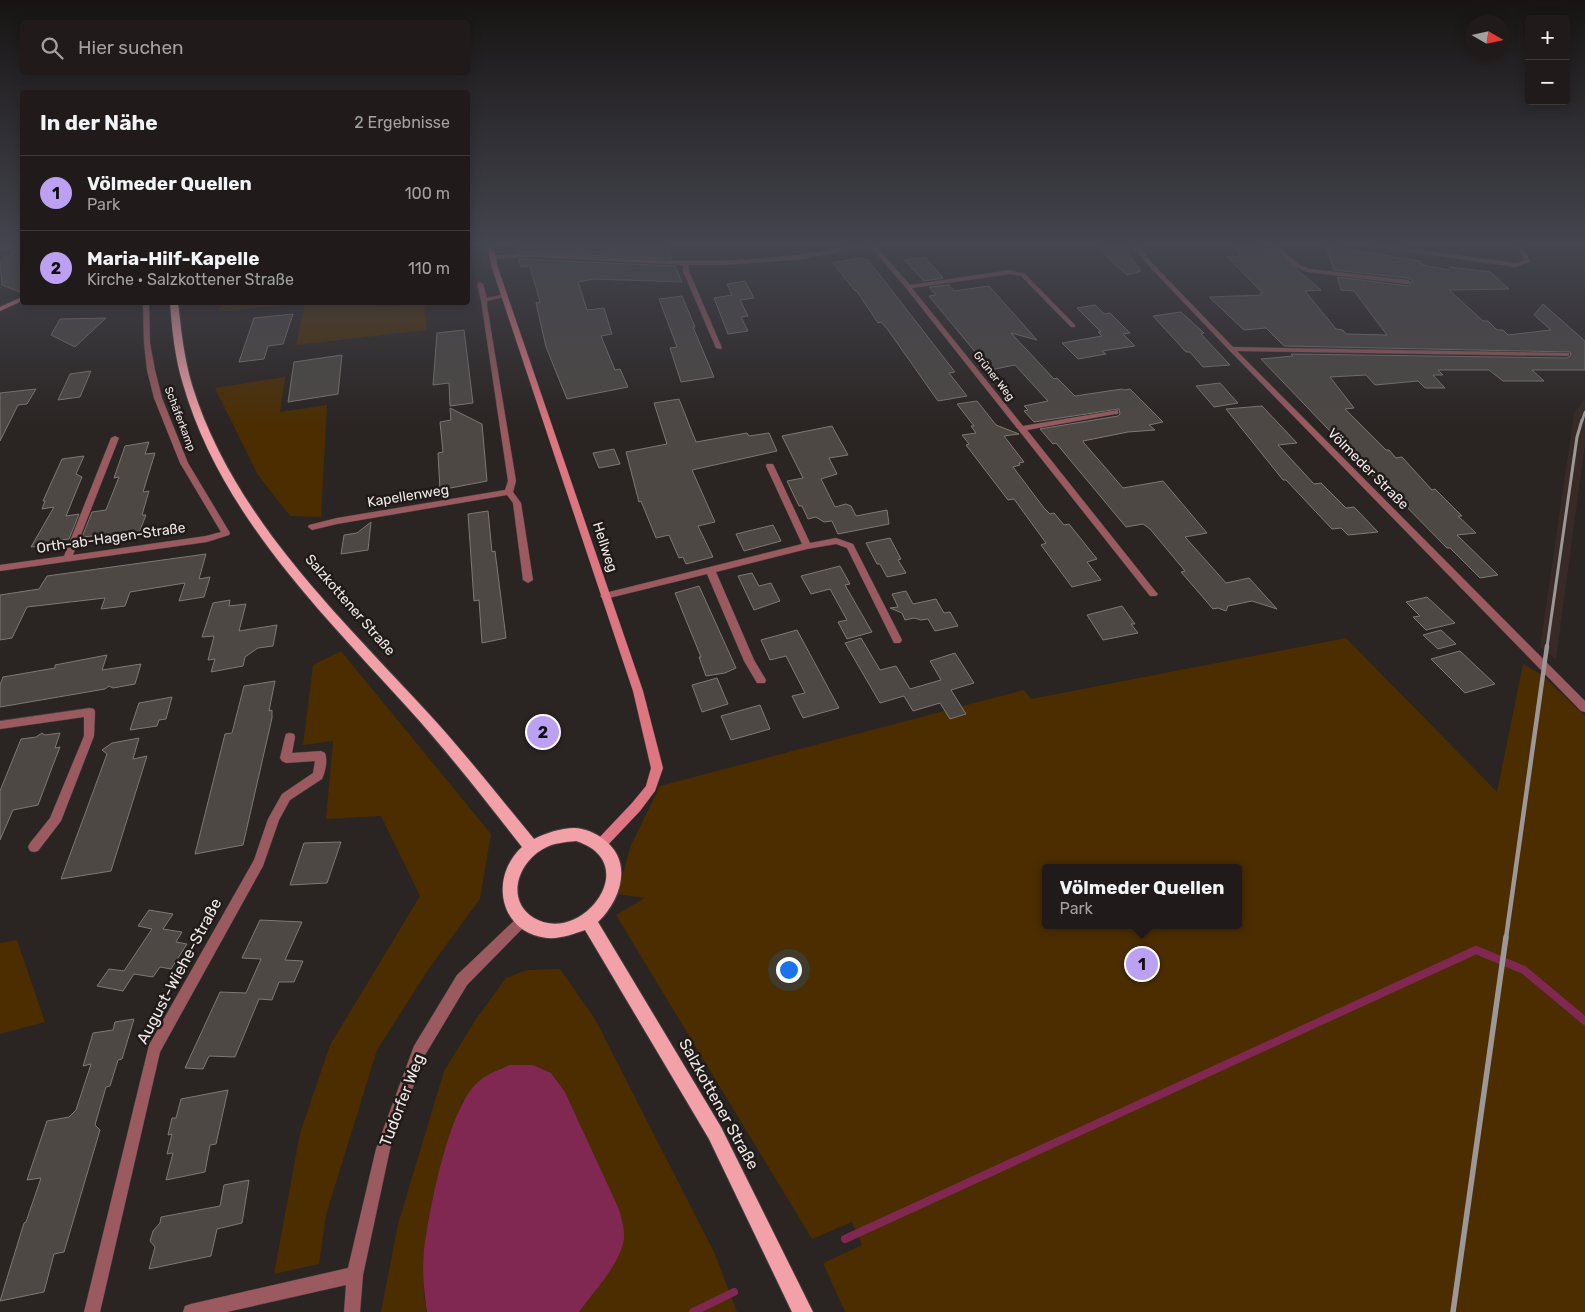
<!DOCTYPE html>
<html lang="de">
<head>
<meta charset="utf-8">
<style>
	:root { --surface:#201b1a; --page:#2d2827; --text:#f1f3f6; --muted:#a2a1a2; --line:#3d3939; --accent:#bca0f2 }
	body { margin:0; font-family:Rubik,sans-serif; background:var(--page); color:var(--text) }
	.controls { position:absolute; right:15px; top:15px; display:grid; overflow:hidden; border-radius:5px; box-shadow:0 2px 12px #0003 }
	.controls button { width:45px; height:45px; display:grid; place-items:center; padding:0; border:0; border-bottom:1px solid var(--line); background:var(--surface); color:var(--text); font:25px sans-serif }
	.compass { position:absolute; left:1465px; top:15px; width:45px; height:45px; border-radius:50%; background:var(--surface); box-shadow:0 2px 12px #0003; rotate:99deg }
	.you { position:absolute; left:788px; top:969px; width:18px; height:18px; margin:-12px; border:4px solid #fff; border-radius:50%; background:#1a73e8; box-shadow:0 0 0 8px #1a73e833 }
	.badge { display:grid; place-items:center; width:32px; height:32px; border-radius:50%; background:var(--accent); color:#111; font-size:16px; font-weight:700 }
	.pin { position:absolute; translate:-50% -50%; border:2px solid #fff; box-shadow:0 1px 5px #0006 }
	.popup { position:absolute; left:1042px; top:864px; width:200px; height:65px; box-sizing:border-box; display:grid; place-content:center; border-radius:5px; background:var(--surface); filter:drop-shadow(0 1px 4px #0005); font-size:16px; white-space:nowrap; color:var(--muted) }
	.popup b { font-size:19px; color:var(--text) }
	.popup::after { content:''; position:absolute; left:50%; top:100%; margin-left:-10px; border:10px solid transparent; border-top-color:var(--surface) }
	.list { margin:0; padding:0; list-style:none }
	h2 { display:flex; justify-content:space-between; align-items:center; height:65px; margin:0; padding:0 20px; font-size:21px }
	h2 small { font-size:16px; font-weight:400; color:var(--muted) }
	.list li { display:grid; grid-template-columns:32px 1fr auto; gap:15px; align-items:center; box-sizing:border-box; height:75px; padding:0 20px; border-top:1px solid var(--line) }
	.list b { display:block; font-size:19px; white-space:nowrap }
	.list p { margin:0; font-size:16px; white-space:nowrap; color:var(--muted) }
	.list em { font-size:16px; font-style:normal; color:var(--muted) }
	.icon { flex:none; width:28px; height:28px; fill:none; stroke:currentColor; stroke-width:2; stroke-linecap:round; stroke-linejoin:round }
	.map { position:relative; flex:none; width:1585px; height:1312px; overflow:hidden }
	.search { position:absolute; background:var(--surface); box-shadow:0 2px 12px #0003; left:20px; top:20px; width:450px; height:55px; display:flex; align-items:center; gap:12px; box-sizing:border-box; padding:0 18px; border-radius:5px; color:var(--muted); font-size:19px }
	.panel { position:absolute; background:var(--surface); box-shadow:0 2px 12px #0003; left:20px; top:90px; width:450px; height:215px; border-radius:5px }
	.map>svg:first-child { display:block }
	.built { fill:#372a27 }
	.green { fill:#4b2d00; fill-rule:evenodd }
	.water { fill:#802851 }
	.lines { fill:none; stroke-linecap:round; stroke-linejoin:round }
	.stream { stroke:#802851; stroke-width:8 }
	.building { fill:#4d4844; stroke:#7f7875 }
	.minor-casing { stroke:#45403e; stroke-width:1 }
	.tertiary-casing { stroke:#45403e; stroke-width:1 }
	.secondary-casing { stroke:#45403e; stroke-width:1 }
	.primary-casing { stroke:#45403e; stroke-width:2 }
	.minor { fill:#9a5a60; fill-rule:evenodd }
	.tertiary { fill:#9a5a60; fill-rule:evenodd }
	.secondary { fill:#dd7681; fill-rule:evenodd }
	.primary { fill:#f1a1a7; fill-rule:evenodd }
	.rail-far3 { stroke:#9d9897; stroke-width:2.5 }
	.rail-far2 { stroke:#9d9897; stroke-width:3 }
	.rail-far1 { stroke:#9d9897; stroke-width:4.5 }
	.rail { stroke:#9d9897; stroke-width:5.5 }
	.labels { text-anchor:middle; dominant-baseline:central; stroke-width:5; stroke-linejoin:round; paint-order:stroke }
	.far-street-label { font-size:11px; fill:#eee9e8; stroke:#201a19 }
	.street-label { font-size:14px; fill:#eee9e8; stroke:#201a19 }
	.near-street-label { font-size:16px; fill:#eee9e8; stroke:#201a19 }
</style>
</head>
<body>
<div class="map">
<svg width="1585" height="1312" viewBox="0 0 1585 1312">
	<rect width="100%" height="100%" fill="#2a2422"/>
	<path class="built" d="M1585,398v46l-29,215 -16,-12 34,-233z"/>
	<path class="green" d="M223,302l155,1 -1,4 47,-3 3,26 -131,15 9,-41 -87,7z
		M285,377l-5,35 47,-7 -6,112 -31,-1 -32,-41 -43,-87z
		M1346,638l151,154 26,-128 19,11 43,41v596h-740l-22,-49 39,-18 -10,-23 -40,17 -196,-324 29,-17 -28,-4 14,-49 29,-59 364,-96 7,9zM1046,868h192v57h-192z
		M341,651l150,183 -11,65 -50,68 -53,83 -51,165 -7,49 -45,10 26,-141 30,-88 90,-149 -39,-80 -55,3 7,-78 -30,4 10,-80z
		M17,940l28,82 -45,12v-91z
		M560,969l35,50 120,235 22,58h-158l36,-51 8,-37 -4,-15 -54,-117 -14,-19 -18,-8 -70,35 -13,35 -14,53 -12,106 3,18h-46l17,-88 46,-153 32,-52 30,-41 21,-8z"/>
	<path class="water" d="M510,1065h23l18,8 14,19 54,117c3,11 7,24 4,35 -7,25 -29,47 -44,68h-152c-3,-20 -5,-41 -3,-61 5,-39 24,-142 53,-168 9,-9 22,-13 33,-18z"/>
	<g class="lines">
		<path class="stream" d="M845,1239l631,-289 48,20 61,51
			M693,1312l41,-20"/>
	</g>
	<path class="building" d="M516,245h151l5,14 -155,-7z
		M1099,245h22l20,26 -14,4 -18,-16z
		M1234,245h24l2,4h13l48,41 -16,1 31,38 7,1 3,4 41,1 -33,-44 -13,-1 -4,-13 71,9 5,-5 -5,-3 -74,-8 -8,-24 94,15 1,3 6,2 22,4 1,-3 40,5 19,17 -60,1 34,31h5l9,9h6l5,5 43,-5 -17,-15 9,-11 42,37v29h-53l12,11h-41l-14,-11h-51l5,5h-10l12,13h-20l-7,-7 -43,4 -9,-10 -36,2 24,31 -9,1 41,41h3l7,8 6,-1 30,33 3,-1 27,27h-4l18,17 -19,2 41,40 -18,3 -30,-30h-3l-54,-55h-3l-19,-19 -110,-115 32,-3 -2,-2 276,4 4,-3 -1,-3 -286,-6 -18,-18 -22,2 -35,-33 53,-2 -2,-2h3l-36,-36 13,-1z
		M14,251h8v42l-20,-8 -2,-23 4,-5h5z
		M925,257l18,21 -19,3 -20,-21z
		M859,258l9,2 8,10 79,102 -6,1 18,23 -29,5 -50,-71 -7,-8 -3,1 -22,-33 -1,1 -22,-28z
		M519,259l156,7 7,16 -88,-3 -16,3 9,28 17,-2 8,26 -11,2 14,34 5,-1 8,18 -61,12 -21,-52 -10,-44 4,-1 -10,-36 -9,1z
		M745,281l9,17 -14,2 8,16 -7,1 7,14 -20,3 -14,-36 18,-3 -5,-11z
		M949,285l5,6 35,-5 48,54 -26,-7 43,46 3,-1 18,18 47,-7 2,1 6,-1 33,33 -14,3 6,5 -27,2 -45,9 1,2 39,45 40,-7 44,52 -22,4 41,46 23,-5 28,31 -25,-8 -24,5 -2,5 -8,-3 -5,1 -32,-37 4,-1 -35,-42 -7,-5 -17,3 -70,-84 -3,1 -13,-15 78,-13 2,-2 -1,-5 -85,13 -10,-11 4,-1 -4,-4 24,-5 -33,-36 -25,5 -61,-74 7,-1 -7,-8z
		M682,296l13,31h-2l21,50 -33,5 -11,-34 7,-1 -18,-48z
		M1095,305l9,9 6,-1 20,20 -7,1 12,12 -33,5 4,3 -28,5 -16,-16 40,-7 -4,-4h3l-24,-24z
		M1181,312l23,21 -3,1 29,31 -27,2 -13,-15h-4l-33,-36z
		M293,314l-10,30 -15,2 -4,13 -25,3 15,-44z
		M106,318l-31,29 -24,-12 9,-16z
		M464,330l9,73 -23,3 -1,-23 -16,2 4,-52z
		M342,355l-4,39 -50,8 6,-40z
		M91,371l-11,26 -22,3 12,-26z
		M1220,383l18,20 -24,4 -18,-21z
		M36,389l-9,15 -9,1 -18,36v-48z
		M679,399l17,43 51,-9 2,3 20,-3 8,18 -85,19 23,52 -17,4 15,31 -27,7 -3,-7 -4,1 -10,-23 -13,3 -15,-37 -2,1 -13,-50 41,-8 -13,-41z
		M977,401l19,24 23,9 -15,2 20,26 -5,1 1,2 -7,2 31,41 6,6 4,-1 10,12 5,-1 28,35 -10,3 14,18 -29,7 -31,-42 5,-2 -32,-44 -6,1 -42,-55 3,-1 -7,-9 14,-2 -5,-7h3l-17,-22z
		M1262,406l35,37 -19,2 36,39 7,-1 25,25 8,-1 24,25 -30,3 -7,-7 -9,1 -46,-49h-3l-57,-71z
		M450,408l32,16 5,57 -47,9 -2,-37 5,-1 -3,-30 11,-2z
		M832,426l16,29 -19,3 8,16 -16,5 14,28 11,-3 5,2 5,10 31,-6 2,14 -51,10 -6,-13 -8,1 -8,-5 -8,2 -6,-13h-3l-12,-25 16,-3 -21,-42z
		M149,442l-4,12 10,-1 -12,39 6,-1 -7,24h4l-7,18 -38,5 1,-3 -20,2 10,-25 14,-2 13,-33 -5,1 11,-32z
		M614,449l6,15 -21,4 -6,-15z
		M84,456l-8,18 6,3 -16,39 13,-2 -10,25 -9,1 -1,4 -28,3 23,-40 -12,2 3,-8h-2l19,-42z
		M488,511l4,41 3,-1 11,87 -24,5 -3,-43 -5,1 -6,-87z
		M371,522l-3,28 -27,4 3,-19 13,-2z
		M773,525l8,16 -37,10 -8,-17z
		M890,538l11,21 -3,1 8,13 -19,4 -7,-13h-3l-11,-21z
		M206,554l-7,25 11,-2 -6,20 -25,4 6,-18 -55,9 -5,14 -24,3 4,-11 -78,9 -15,31 -12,2v-45l39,-6 8,-13z
		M840,566l10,18 -5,1 27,47 -25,7 -9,-17 9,-2 -17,-31 -19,5 -10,-18z
		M752,573l7,13 12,-3 9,18 -26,9 -16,-34z
		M699,586l37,82 -11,5 -19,3 -7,-19h2l-26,-64z
		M906,591l7,13 23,-5 8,14 6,-1 8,14 -23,5 -7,-12 -7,1 -7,-2 -9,2 -3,-7 -12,-5 8,-1 -6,-13z
		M1427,597l28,26 -29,7 -13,-13 7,-1 -14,-14z
		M230,600l-1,6 17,-2 -7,27 38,-6 -4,21 -15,2 -13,9 -2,9 -32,6 4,-13 -7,1 6,-24 -12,1 11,-34z
		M1122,606l13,18h-4l7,9 -35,7 -16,-25z
		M797,630l42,78 -36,10 -11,-22 13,-3 -19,-37 -16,4 -9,-20z
		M1441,630l15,14 -18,5 -15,-14z
		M861,638l19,32 16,-4 14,23 31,-9 -11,-19 25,-8 19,30 -23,7 15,24 -16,5 -10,-16 -27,8 -9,-15 -24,7 -35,-60z
		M1460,651l35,33 -30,9 -34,-34z
		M107,655l-5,15 39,-6 -6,20 -22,4 -4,-2 -4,3 -105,18v-22l3,-8 52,-9v-3z
		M717,678l11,26 -26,8 -10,-27z
		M275,681l-6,30 3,-1v8l-29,127 -48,9 30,-120 7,-1 12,-47z
		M172,697l-6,22 -7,1 -2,6 -27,4 9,-27z
		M760,705l10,24 -39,11 -10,-24z
		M554,720l2,19 -6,7 -12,3 -7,-4 -1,-21z
		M42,733l3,2 15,-2 -5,15 5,-1 -7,18 -15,40 -25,5 -13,30v-49l21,-52 15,-2z
		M139,738l-6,21 14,-3 -36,115 -50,8 46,-125 -5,-4 10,-7z
		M341,842l-14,41 -37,2 14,-42z
		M149,910l24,4 -10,15 19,3 -6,10 11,2 -16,25 -11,-2 -7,10 -19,-3 -11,17 -26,-5 12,-17 15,2 28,-42 -14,-3z
		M260,920l42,2 -17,38 18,1 -9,21h-15l-7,18 -13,-1 -24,58 -26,-1 -6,13 -18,-1 35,-76 26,1 15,-34 -19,-1z
		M134,1019l-12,40 -4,1 -8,26 -4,1 -11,38 5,5 -36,122 -10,2 -10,38 -44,9 24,-78 2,-1 15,-44 -14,2 20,-59 22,-4 7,-7 15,-46 -8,2 10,-33 20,-3 2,-8z
		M228,1090l-12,54 -6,1 -5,27 -39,8 7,-27 -6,1 5,-20 -4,1 4,-17h4l5,-19z
		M249,1180l-7,43 -25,6 -6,27 -62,13 6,-22 -5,-6 3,-10 7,-8 1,-6 59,-11 4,-21z"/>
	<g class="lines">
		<g class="minor-casing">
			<path id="minor" d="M22,245v4l-22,1v-4z
				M869,245h6l35,40 100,-15 15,4 50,51v2h-4l-50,-51 -11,-2 -98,14 111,138 95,-16v4h-3l-88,16 129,162 2,2 -2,2h-6l-244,-308z
				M1132,245h6l13,17 82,85 336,6v2l-2,1 -330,-5 348,350v11l-4,-1 -352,-361 -82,-86z
				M1271,245h7l20,19 12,5 98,11 3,2 -3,2 -101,-12 -13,-6z
				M686,261l3,2v8l33,77 -1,1 -5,-1 -33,-77v-8z
				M480,282l3,2 4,14 18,-4 3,2 -21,5v5l29,175 -3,11 8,11 12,77 -5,3 -5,-3 -10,-77 -6,-8 -170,29 -25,6 -4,-3 1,-2 28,-7 168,-28 3,-9 -27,-181 -4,-16z
				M143,302h6l1,41 5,27 7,28 26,65 42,70 -1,2 -22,7 -207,29v-6l64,-9 47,-118 4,-2 4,2 -46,117 133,-19 15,-4 -41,-69 -26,-65 -7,-28 -3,-27z
				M767,464h6l1,2 36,77 26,-5 17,6 49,96 -2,3h-6l-47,-95 -11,-4 -29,5 -91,23 38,88 12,20 -1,3h-8l-13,-22 -37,-87 -102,25 -3,-1 -2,-2 5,-3 197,-49 -36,-78z
				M90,708l4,1 1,3 -1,24 -33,85 -23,30 -4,1 -4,-1 -2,-4 2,-4 20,-25 34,-82v-19l-84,12v-8z
				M290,733l4,1 1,3 -3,16 29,-2 4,2c3,7 0,20 -3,26l-32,21 -11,20 -16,46 -103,186 -60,260h-16l65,-267 105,-185 14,-41 14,-25 31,-21 2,-12 -29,2 -4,-2 -2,-3 5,-21 1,-3z
				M522,915l4,2 2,4 -2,4 -59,60 -42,70 -35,94 -27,126 -3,37h-16l2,-27 -119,27h-44l2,-6 6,-2 157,-36 28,-119 38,-103 43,-71 61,-58z"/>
		</g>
		<g class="tertiary-casing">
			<path id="tertiary" d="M857,245h15l-68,14 -80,6h-38l-156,-8 -37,2 -3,-2 3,-2c65,-3 129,5 194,6 57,1 114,-5 170,-16z
				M1362,245h19l134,18 9,-2 -7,-16h6l7,17 -15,5z"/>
		</g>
		<g class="secondary-casing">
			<path id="secondary" d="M487,245h6l5,23 145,423 20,77 -8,23 -15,20 -35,37 -4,1 -4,-1 -2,-4 2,-4 35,-37 14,-17 5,-18 -18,-77 -141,-423z
				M22,297v4l-22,10v-4z"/>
		</g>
		<g class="primary-casing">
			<path id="primary" d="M170,302h8c3,28 6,56 14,83 39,126 137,221 224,315 42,44 79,92 118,139 12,-6 27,-11 40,-11 10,0 22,5 29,11 31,22 18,61 -5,83l123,205 92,185h-21l-83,-173 -124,-209c-12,4 -24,9 -38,8 -48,-5 -58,-61 -25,-91 -37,-47 -74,-95 -115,-140 -87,-96 -187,-194 -224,-323 -8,-26 -11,-54 -13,-82zM576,841c69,22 5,105 -42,77 -29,-18 -16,-55 9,-69 10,-6 22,-7 33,-8z"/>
		</g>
		<use href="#minor" class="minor"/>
		<use href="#tertiary" class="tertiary"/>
		<use href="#secondary" class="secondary"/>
		<use href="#primary" class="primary"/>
		<path class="rail-far3" d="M1582,421l3,-9"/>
		<path class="rail-far2" d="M1547,647l30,-210 5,-17"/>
		<path class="rail-far1" d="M1506,938l41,-292"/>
		<path class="rail" d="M1453,1312l53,-375"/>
	</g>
	<linearGradient id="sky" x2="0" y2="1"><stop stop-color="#171413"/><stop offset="0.57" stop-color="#44454f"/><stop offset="1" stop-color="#44454f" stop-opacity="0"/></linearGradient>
	<rect width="1585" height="429" fill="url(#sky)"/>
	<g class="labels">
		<g class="far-street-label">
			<text transform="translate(994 376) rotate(52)">Grüner Weg</text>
			<text transform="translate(180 419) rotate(69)">Schäferkamp</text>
		</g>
		<g class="street-label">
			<text transform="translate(1368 469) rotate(45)">Völmeder Straße</text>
			<text transform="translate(408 496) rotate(-9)">Kapellenweg</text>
			<text transform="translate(111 538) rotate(-8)">Orth-ab-Hagen-Straße</text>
			<text transform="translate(605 547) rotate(72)">Hellweg</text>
			<text transform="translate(350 605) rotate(49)">Salzkottener Straße</text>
		</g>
		<g class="near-street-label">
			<text transform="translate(179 971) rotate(-62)">August-Wiehe-Straße</text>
			<text transform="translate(402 1100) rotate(-69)">Tudorfer Weg</text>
			<text transform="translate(719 1104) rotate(61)">Salzkottener Straße</text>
		</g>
	</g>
</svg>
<div class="controls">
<button>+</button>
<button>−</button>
</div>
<svg class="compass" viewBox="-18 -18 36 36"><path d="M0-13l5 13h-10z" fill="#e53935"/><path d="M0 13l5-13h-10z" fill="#a2a1a2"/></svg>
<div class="you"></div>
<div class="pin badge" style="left:1142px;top:964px">1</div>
<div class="popup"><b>Völmeder Quellen</b>Park</div>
<div class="pin badge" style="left:543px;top:732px">2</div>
<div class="search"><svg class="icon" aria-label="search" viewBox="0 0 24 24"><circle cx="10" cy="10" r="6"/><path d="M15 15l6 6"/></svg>Hier suchen</div>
<section class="panel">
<h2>In der Nähe<small>2 Ergebnisse</small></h2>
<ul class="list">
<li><span class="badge">1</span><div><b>Völmeder Quellen</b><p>Park</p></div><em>100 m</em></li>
<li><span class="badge">2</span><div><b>Maria-Hilf-Kapelle</b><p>Kirche · Salzkottener Straße</p></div><em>110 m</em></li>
</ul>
</section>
</div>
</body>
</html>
